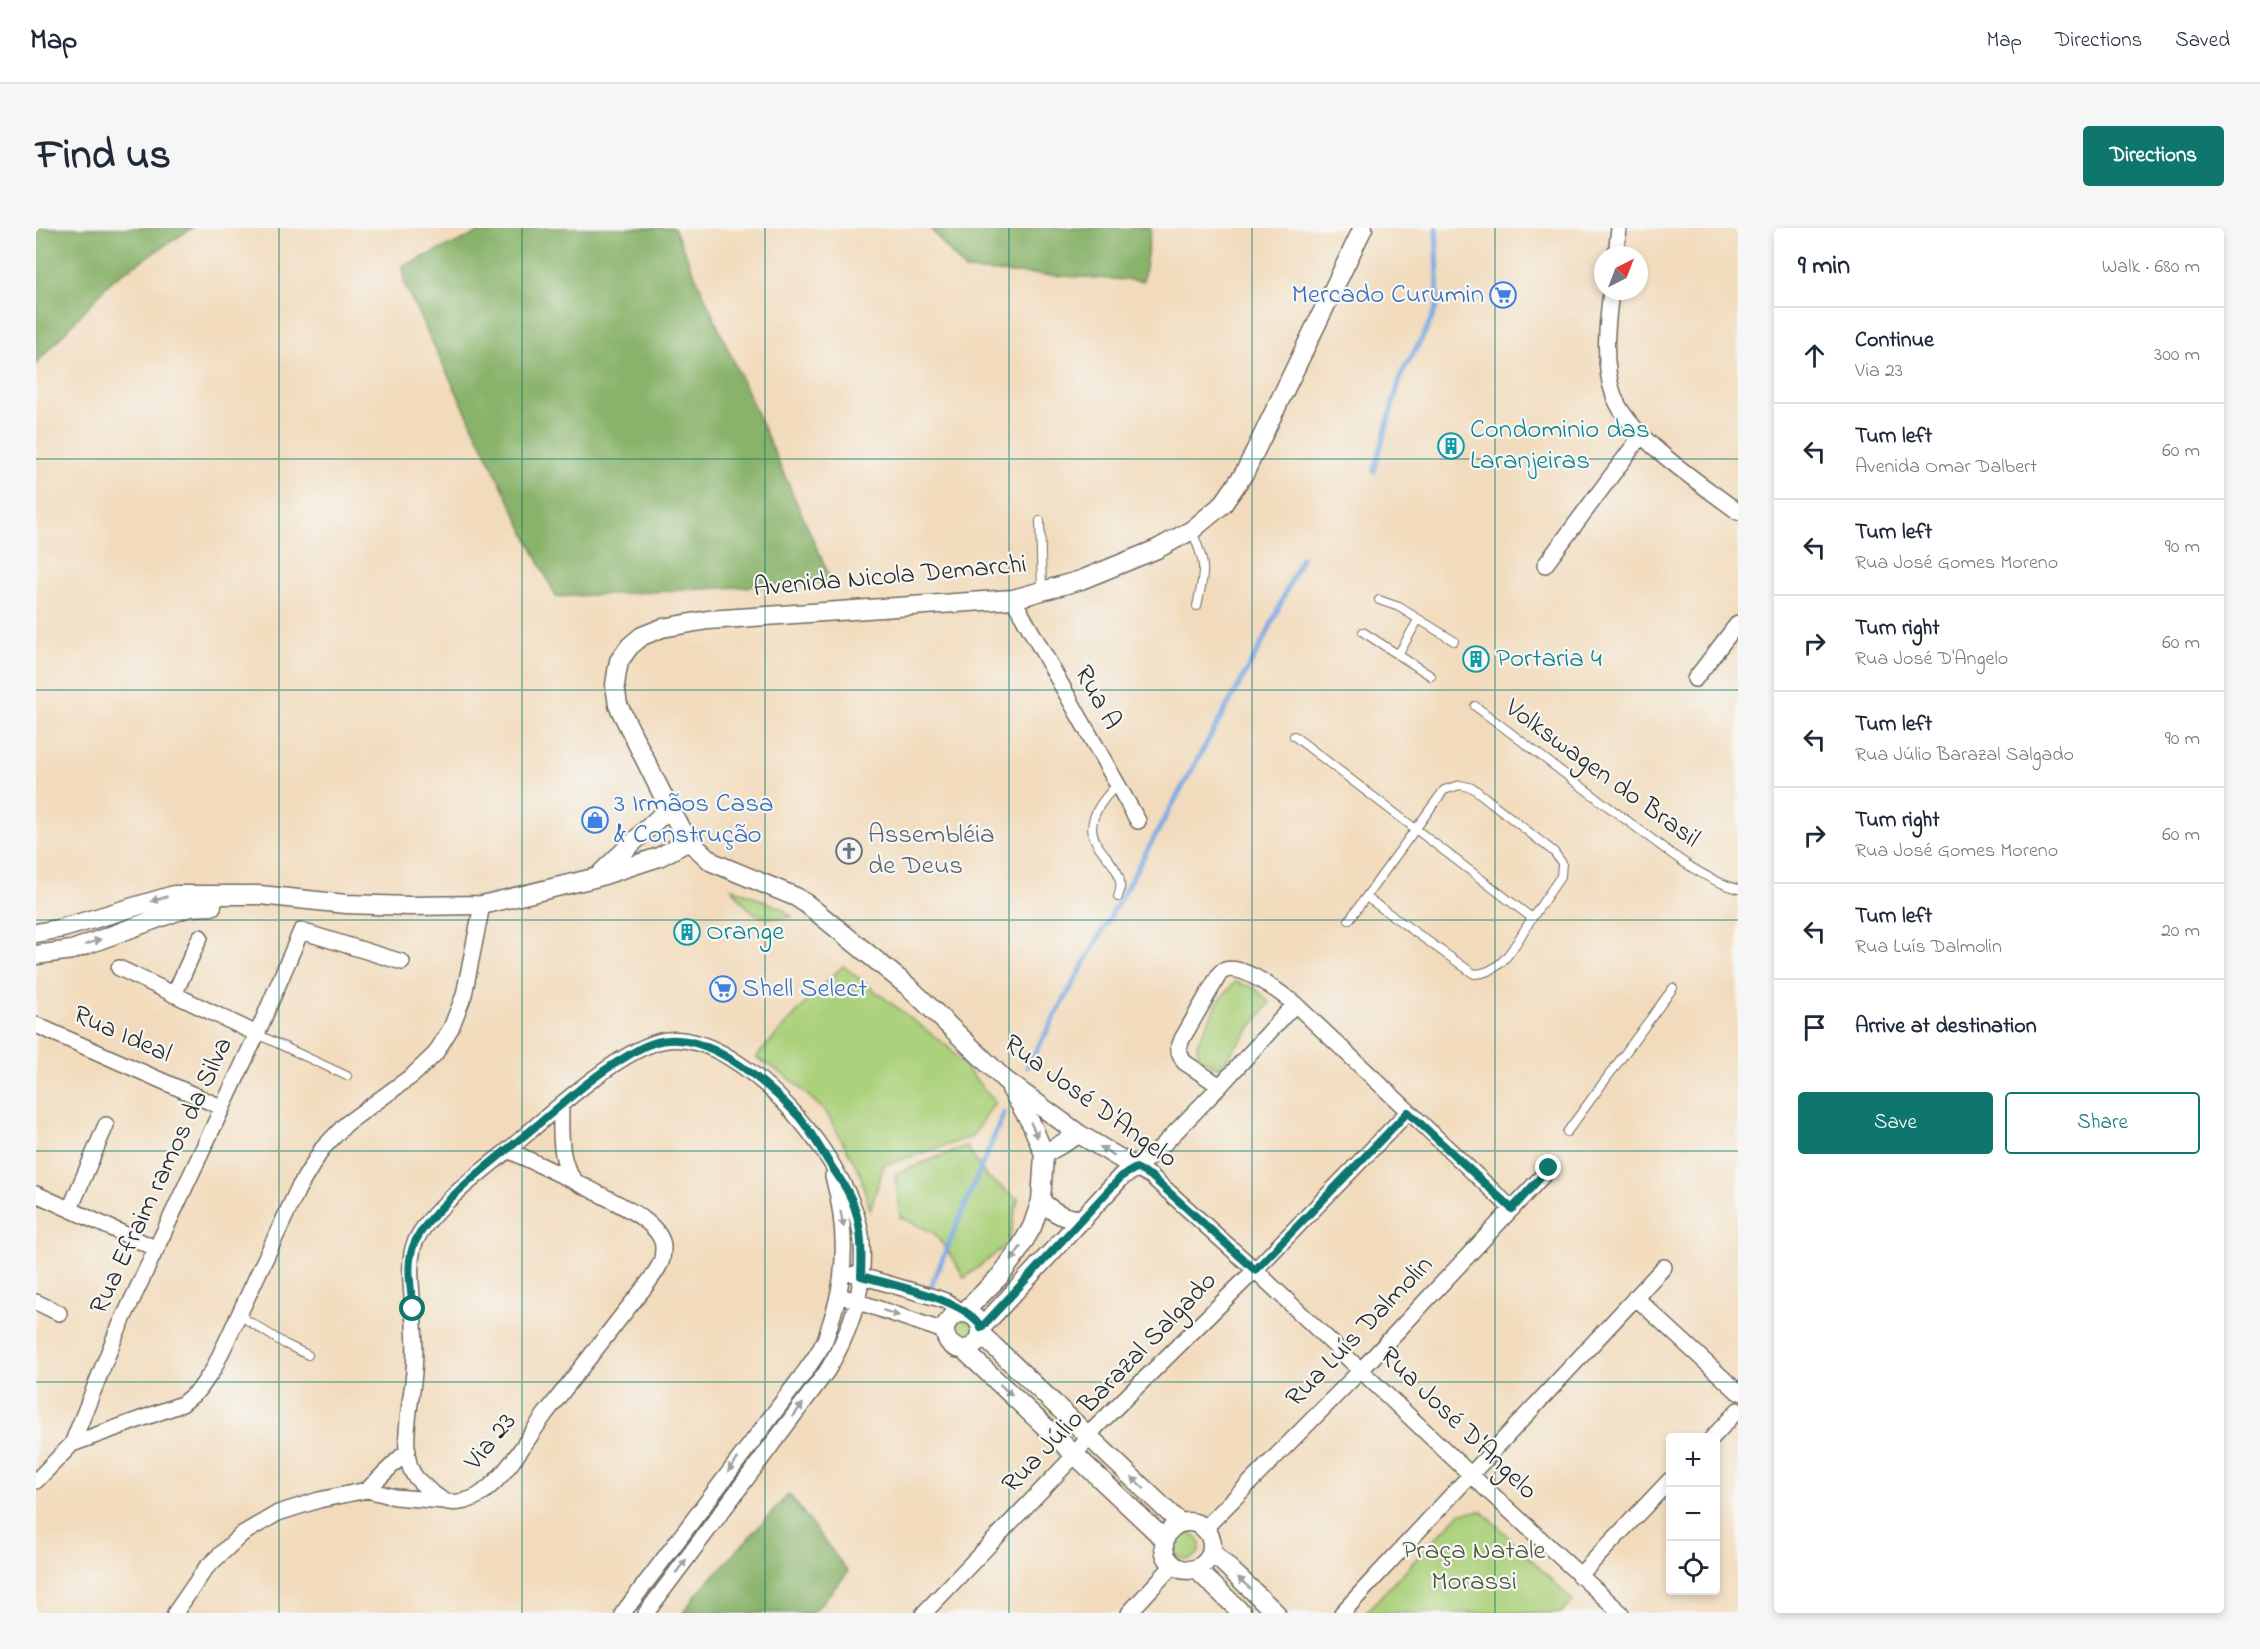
<!DOCTYPE html>
<html lang="en">
<head>
<meta charset="utf-8">
<style>
	:root { --surface:#fff; --page:#f6f6f7; --text:#1f2937; --muted:#747a83; --line:#e0e1e3; --accent:#0f766e }
	body { margin:0; font-family:"Indie Flower",sans-serif; background:var(--page); color:var(--text) }
	.controls { position:absolute; right:18px; bottom:18px; display:grid; overflow:hidden; border-radius:6px; box-shadow:0 3px 9px #0003 }
	.controls button { width:54px; height:54px; display:grid; place-items:center; padding:0; border:0; border-bottom:2px solid var(--line); background:var(--surface); color:var(--text); font:30px sans-serif }
	.compass { position:absolute; left:1558px; top:18px; width:54px; height:54px; border-radius:50%; background:var(--surface); box-shadow:0 3px 9px #0003; rotate:42deg }
	.stop { position:absolute; width:18px; height:18px; margin:-14px; border:4px solid #0f766e; border-radius:50%; background:#fff }
	.stop.end { background:#0f766e; border-color:#fff; box-shadow:0 2px 6px #0008 }
	.list { margin:0; padding:0; list-style:none }
	h2 { display:flex; justify-content:space-between; align-items:center; height:78px; margin:0; padding:0 24px; font-size:26px }
	h2 small { font-size:20px; font-weight:400; color:var(--muted) }
	.list li { display:grid; grid-template-columns:39px 1fr auto; gap:18px; align-items:center; box-sizing:border-box; height:96px; padding:0 24px; border-top:2px solid var(--line) }
	.list b { display:block; font-size:22px; white-space:nowrap }
	.list p { margin:0; font-size:20px; white-space:nowrap; color:var(--muted) }
	.list em { font-size:20px; font-style:normal; color:var(--muted) }
	.actions { display:flex; gap:12px; padding:18px 24px }
	.actions a { flex:1; padding:14px 0; border:2px solid var(--accent); border-radius:6px; text-align:center; font-size:21px; color:var(--accent) }
	.actions .main { background:var(--accent); color:#fff }
	.icon { flex:none; width:33px; height:33px; fill:none; stroke:currentColor; stroke-width:2; stroke-linecap:round; stroke-linejoin:round }
	.map { position:relative; flex:none; width:1702px; height:1385px; overflow:hidden; border-radius:6px }
	header { display:flex; align-items:center; gap:36px; box-sizing:border-box; height:84px; padding:0 30px; background:var(--surface); border-bottom:2px solid var(--line) }
	header strong { font-size:28px }
	nav { display:flex; gap:33px; margin-inline-start:auto; font-size:21px }
	.intro { display:flex; align-items:center; justify-content:space-between; box-sizing:border-box; height:144px; padding:0 36px }
	h1 { margin:0; font-size:42px }
	.button { padding:15px 27px; border-radius:6px; background:var(--accent); color:#fff; font-size:21px; font-weight:700 }
	main { display:flex; gap:36px; padding:0 36px }
	aside { flex:1; background:var(--surface); border-radius:6px; box-shadow:0 3px 9px #0003 }
	.map>svg:first-child { display:block }
	.green { fill:#acd17b; stroke:#6c7e53; stroke-width:1.5 }
	.forest { fill:#89b36b; stroke:#5a6f4b; stroke-width:1.5 }
	.lines { fill:none; stroke-linecap:round; stroke-linejoin:round }
	.stream { stroke:#7aaae4; stroke-width:5 }
	.service-casing { stroke:#71695e; stroke-width:10 }
	.minor-casing { stroke:#71695e; stroke-width:18 }
	.tertiary-casing { stroke:#71695e; stroke-width:21 }
	.service { stroke:#fff; stroke-width:8 }
	.minor { stroke:#fff; stroke-width:15 }
	.tertiary { stroke:#fff; stroke-width:18 }
	.oneway { fill:#a0a0a0 }
	.route { stroke:#0f766e; stroke-width:8 }
	.grid { fill:none; stroke:#0f766e; stroke-width:1.5; stroke-opacity:0.55 }
	.labels { text-anchor:middle; dominant-baseline:central; stroke-width:4.5; stroke-linejoin:round; paint-order:stroke }
	.shop-label { font-size:27px; fill:#366cbe; stroke:#f6f6f2; text-anchor:start }
	.culture-label { font-size:27px; fill:#0d838f; stroke:#f6f6f2; text-anchor:start }
	.street-label { font-size:27px; fill:#2b2b2b; stroke:#f6f6f2 }
	.worship-label { font-size:27px; fill:#5b616d; stroke:#f6f6f2; text-anchor:start }
	.park-label { font-size:27px; fill:#4b543f; stroke:#f6f6f2 }
</style>
</head>
<body>
<header>
<strong>Map</strong>
<nav><a>Map</a><a>Directions</a><a>Saved</a></nav>
</header>
<div class="intro"><h1>Find us</h1><a class="button">Directions</a></div>
<main>
<div class="map">
<svg width="1702" height="1385" viewBox="0 0 1702 1385">
	<rect width="100%" height="100%" fill="#f6f6f2"/>
	<filter id="ink" filterUnits="userSpaceOnUse"><feTurbulence type="fractalNoise" baseFrequency=".0167" numOctaves="2"/><feDisplacementMap in="SourceGraphic" scale="12" xChannelSelector="R" yChannelSelector="G"/><feConvolveMatrix kernelMatrix="1 2 1 2 8 2 1 2 1" color-interpolation-filters="sRGB"/></filter>
	<filter id="wash" filterUnits="userSpaceOnUse"><feTurbulence type="fractalNoise" baseFrequency=".008" numOctaves="4" result="noise"/><feDisplacementMap in="SourceGraphic" scale="24" xChannelSelector="R" yChannelSelector="G"/><feGaussianBlur stdDeviation="1.35" result="paint"/><feColorMatrix in="noise" values="0 0 0 0 0 0 0 0 0 0 0 0 0 0 0 0 0 1.4 0 .05"/><feComposite in="paint" operator="in"/></filter>
	<g filter="url(#wash)">
		<rect width="100%" height="100%" fill="#f2dbbc"/>
		<path class="green" d="M696,660l49,20 11,9c-35,4 -40,-2 -60,-29z
			M807,738l105,81 47,55 -23,35 -88,28 -14,46 -10,-38 -34,-61 -37,-34 -33,-21 62,-67z
			M1199,754l20,6 15,15 -51,65 -20,-11 -2,-13 21,-42z
			M930,918l20,30 32,23 -10,45 -44,34 -10,-18 -20,-27 -34,-16 -5,-43z
			M914 1104a13 13 0 1 1 26 0a13 13 0 1 1-26 0Z
			M1446,1283l91,90 -11,12h-197l95,-100z
			M1138 1318a13 13 0 1 1 26 0a13 13 0 1 1-26 0Z"/>
		<path class="forest" d="M0,0h156l-79,51 -77,85z
			M454,0h184l158,354 -276,15 -151,-311 -2,-20z
			M894,0h221l-8,53 -178,-11z
			M753,1266l59,78 -35,41h-130l13,-18z"/>
		<g class="lines">
			<path class="stream" d="M1338,243l27,-96 25,-44 11,-25 1,-33 -2,-45
				M991,839l239,-431 35,-78
				M895,1058l73,-173"/>
		</g>
	</g>
	<g filter="url(#ink)">
		<g class="lines">
			<g class="service-casing">
				<path id="service" d="M1004,293l2,70
					M1156,303c15,36 13,38 5,75
					M1343,372l20,7 55,34
					M1327,404l68,44
					M1362,427l20,-35
					M1439,478c51,38 102,78 154,116 33,24 69,56 109,67
					M1258,508l238,182 29,-42 1,-13 -8,-11 -81,-64 -13,-3 -16,5 -95,130
					M1081,557c-64,63 18,68 1,112
					M1330,669l108,77c30,0 43,-34 58,-56
					M221,806l90,42
					M1531,904l106,-144
					M203,1087l46,29 23,11"/>
			</g>
			<g class="minor-casing">
				<path id="minor" d="M1580,27l3,-27
					M1575,63c-4,34 -9,72 3,105 16,43 87,87 124,116
					M1509,337l96,-129
					M977,371l125,222
					M1659,451l43,-56
					M83,740l138,66
					M138,767l26,-58
					M0,797l185,82
					M1184,858l-36,-24 -6,-12 4,-11 38,-66c17,-15 60,20 75,31
					M525,878c0,23 -3,58 15,76 4,3 10,5 14,7 21,12 70,31 73,57 0,5 0,11 -2,16 -8,18 -25,35 -37,51 -26,33 -52,67 -78,100 -20,27 -37,60 -64,80 -9,7 -26,12 -38,8 -1,0 -12,-9 -13,-9 -5,-5 -13,-11 -17,-17 -14,-20 -4,-69 -1,-93 3,-24 2,-48 0,-71 -1,-22 -5,-42 0,-63 9,-33 72,-79 99,-101 34,-30 112,-102 155,-107 78,-9 192,132 195,204 3,45 -12,89 -35,127l-181,242
					M472,922l68,32
					M0,966l121,55
					M34,981l36,-84
					M1476,981l-217,-205 -75,82 -64,66 -20,16 15,8 104,94 216,205 150,138
					M818,1046l83,24 11,4 15,11
					M1599,1069l103,95
					M811,1070l97,33
					M0,1074l23,11
					M1676,1210l26,-28
					M36,1216l44,-110 141,-300 44,-103 101,31
					M0,1253l36,-37 110,-40 17,-14 14,-20 85,-181 24,-40 24,-25 67,-49 22,-21 16,-26 13,-33 18,-90
					M331,1262l41,-40
					M1169,1300l157,-159 187,-200
					M1543,1348l91,-96
					M139,1385l31,-45 36,-34 36,-21 41,-13 48,-10 28,7 49,4
					M587,1385l178,-236c8,-11 17,-23 23,-35 4,-9 6,-18 9,-27 15,-47 13,-92 0,-139
					M888,1385l151,-158 20,-27 160,-158 153,-158
					M1093,1385l44,-48
					M1306,1385l322,-346"/>
			</g>
			<g class="tertiary-casing">
				<path id="tertiary" d="M565,645l68,-65
					M0,705l27,-5 111,-33h86l86,9 64,2 72,-1 116,-28 61,-20 30,-16
					M0,727l36,-5 117,-43 23,-1
					M1008,926l35,-20
					M1005,973c13,12 25,19 43,18
					M909 1103a18 18 0 1 1 36 0a18 18 0 1 1-36 0Z
					M927,1085l37,-37 17,-23 15,-26 9,-26 3,-47 -12,-29 -21,-36
					M945,1100l141,-152 14,-8 -57,-34 -74,-54 -95,-92 -102,-83 -12,-8 -84,-35 -23,-21 -20,-33 -51,-103 -3,-20 2,-13 2,-11 11,-15 12,-10 20,-8 46,-8 305,-21 29,-8 39,-11 76,-31 35,-19 31,-26 22,-32 118,-244
					M945,1106l199,189
					M928,1122l201,190
					M1128 1318a24 24 0 1 1 48 0a24 24 0 1 1-48 0Z
					M1176,1324l64,61
					M1160,1341l46,44"/>
			</g>
			<use href="#service" class="service"/>
			<use href="#minor" class="minor"/>
			<use href="#tertiary" class="tertiary"/>
		</g>
		<defs><path id="oneway-solid" d="M-6-.8H1V-3.2L6.5 0L1 3.2V.8H-6Z" transform="scale(1.5)"/></defs>
		<g class="oneway">
			<use href="#oneway-solid" transform="translate(123 671) rotate(164)"/>
			<use href="#oneway-solid" transform="translate(57 714) rotate(-20)"/>
			<use href="#oneway-solid" transform="translate(998 902) rotate(66)"/>
			<use href="#oneway-solid" transform="translate(1071 923) rotate(-149)"/>
			<use href="#oneway-solid" transform="translate(806 991) rotate(80)"/>
			<use href="#oneway-solid" transform="translate(980 1026) rotate(123)"/>
			<use href="#oneway-solid" transform="translate(855 1085) rotate(19)"/>
			<use href="#oneway-solid" transform="translate(970 1162) rotate(43)"/>
			<use href="#oneway-solid" transform="translate(762 1182) rotate(-53)"/>
			<use href="#oneway-solid" transform="translate(697 1237) rotate(127)"/>
			<use href="#oneway-solid" transform="translate(1102 1255) rotate(-137)"/>
			<use href="#oneway-solid" transform="translate(645 1338) rotate(-53)"/>
			<use href="#oneway-solid" transform="translate(1208 1355) rotate(-137)"/>
		</g>
	</g>
	<g class="lines" filter="url(#ink)">
		<path class="route" d="M377,1081c-2,-22 -8,-47 2,-67 18,-37 89,-89 121,-116 27,-22 53,-47 83,-65 15,-9 31,-20 49,-21 46,-4 101,45 130,76 12,14 21,30 30,45 10,16 22,30 27,48 7,22 7,44 6,67 28,8 110,25 120,52l141,-152 14,-8 15,8 104,94 153,-158 104,97 37,-41"/>
	</g>
	<path class="grid" d="M243,0v1385M486,0v1385M729,0v1385M973,0v1385M1216,0v1385M1459,0v1385M0,231h1702M0,462h1702M0,692h1702M0,923h1702M0,1154h1702"/>
	<defs>
		<g id="supermarket-ring" transform="scale(1.35)"><circle r="9.5" fill="#f6f6f2" stroke="#3f7fe0" stroke-width="1.5"/><path d="M-6-5.5h2.5l.6 2H6L4.5 2H-2.5L-4.4-4H-6ZM-1.5 3.2a1.3 1.3 0 1 0 .1 0ZM3 3.2a1.3 1.3 0 1 0 .1 0Z" fill="#3f7fe0"/></g>
		<g id="building-ring" transform="scale(1.35)"><circle r="9.5" fill="#f6f6f2" stroke="#0f9aa8" stroke-width="1.5"/><path d="M-4-6H4V6H1V3H-1V6H-4ZM-2.5-4.3h1.7v1.8h-1.7ZM.8-4.3h1.7v1.8H.8ZM-2.5-1h1.7V.8h-1.7ZM.8-1h1.7V.8H.8Z" fill="#0f9aa8"/></g>
		<g id="shop-ring" transform="scale(1.35)"><circle r="9.5" fill="#f6f6f2" stroke="#3f7fe0" stroke-width="1.5"/><path d="M-5-2.5h2.3a2.7 3.5 0 0 1 5.4 0H5L5.5 6h-11ZM-1.5-2.5h3a1.5 2.3 0 0 0-3 0Z" fill="#3f7fe0"/></g>
		<g id="church-ring" transform="scale(1.35)"><circle r="9.5" fill="#f6f6f2" stroke="#6b7280" stroke-width="1.5"/><path d="M-1.2-6h2.4v3.5h3.3v2.4h-3.3V6h-2.4V-.1h-3.3v-2.4h3.3Z" fill="#6b7280"/></g>
	</defs>
	<g fill-rule="evenodd">
		<use href="#supermarket-ring" x="1467" y="67"/>
		<use href="#building-ring" x="1415" y="218"/>
		<use href="#building-ring" x="1440" y="431"/>
		<use href="#shop-ring" x="559" y="592"/>
		<use href="#church-ring" x="813" y="623"/>
		<use href="#building-ring" x="651" y="704"/>
		<use href="#supermarket-ring" x="687" y="761"/>
	</g>
	<g class="labels">
		<g class="shop-label">
			<text x="1448" y="67" text-anchor="end">Mercado Curumin</text>
			<text x="578" y="576">3 Irmãos Casa<tspan x="578" dy="31">&amp; Construção</tspan></text>
			<text x="706" y="761">Shell Select</text>
		</g>
		<g class="culture-label">
			<text x="1434" y="202">Condominio das<tspan x="1434" dy="31">Laranjeiras</tspan></text>
			<text x="1460" y="431">Portaria 4</text>
			<text x="670" y="704">Orange</text>
		</g>
		<g class="street-label">
			<text transform="translate(854 349) rotate(-5)">Avenida Nicola Demarchi</text>
			<text transform="translate(1061 470) rotate(61)">Rua A</text>
			<text transform="translate(1566 546) rotate(36)">Volkswagen do Brasil</text>
			<text transform="translate(86 807) rotate(24)">Rua Ideal</text>
			<text transform="translate(1054 874) rotate(36)">Rua José D'Angelo</text>
			<text transform="translate(126 948) rotate(-65)">Rua Efraim ramos da Silva</text>
			<text transform="translate(1324 1104) rotate(-46)">Rua Luís Dalmolin</text>
			<text transform="translate(1074 1155) rotate(-46)">Rua Júlio Barazal Salgado</text>
			<text transform="translate(1422 1196) rotate(44)">Rua José D'Angelo</text>
			<text transform="translate(455 1214) rotate(-51)">Via 23</text>
		</g>
		<g class="worship-label">
			<text x="832" y="607">Assembléia<tspan x="832" dy="31">de Deus</tspan></text>
		</g>
		<g class="park-label">
			<text x="1438" y="1323">Praça Natale<tspan x="1438" dy="31">Morassi</tspan></text>
		</g>
	</g>
</svg>
<div class="controls">
<button>+</button>
<button>−</button>
<button><svg class="icon" aria-label="locate" viewBox="0 0 24 24"><circle cx="12" cy="12" r="6"/><path d="M12 2v4M12 18v4M2 12h4M18 12h4"/></svg></button>
</div>
<svg class="compass" viewBox="-18 -18 36 36"><path d="M0-13l5 13h-10z" fill="#e53935"/><path d="M0 13l5-13h-10z" fill="#747a83"/></svg>
<div class="stop" style="left:377px;top:1081px"></div>
<div class="stop end" style="left:1513px;top:940px"></div>
</div>
<aside>
<h2>9 min<small>Walk · 680 m</small></h2>
<ul class="list">
<li><svg class="icon" aria-label="ahead" viewBox="0 0 24 24"><path d="M12 20V5M6 11l6-6 6 6"/></svg><div><b>Continue</b><p>Via 23</p></div><em>300 m</em></li>
<li><svg class="icon" aria-label="left" viewBox="0 0 24 24"><path d="M17 20v-9H6M10 6l-5 5 5 5"/></svg><div><b>Turn left</b><p>Avenida Omar Dalbert</p></div><em>60 m</em></li>
<li><svg class="icon" aria-label="left" viewBox="0 0 24 24"><path d="M17 20v-9H6M10 6l-5 5 5 5"/></svg><div><b>Turn left</b><p>Rua José Gomes Moreno</p></div><em>90 m</em></li>
<li><svg class="icon" aria-label="right" viewBox="0 0 24 24"><path d="M7 20v-9h11M14 6l5 5-5 5"/></svg><div><b>Turn right</b><p>Rua José D'Angelo</p></div><em>60 m</em></li>
<li><svg class="icon" aria-label="left" viewBox="0 0 24 24"><path d="M17 20v-9H6M10 6l-5 5 5 5"/></svg><div><b>Turn left</b><p>Rua Júlio Barazal Salgado</p></div><em>90 m</em></li>
<li><svg class="icon" aria-label="right" viewBox="0 0 24 24"><path d="M7 20v-9h11M14 6l5 5-5 5"/></svg><div><b>Turn right</b><p>Rua José Gomes Moreno</p></div><em>60 m</em></li>
<li><svg class="icon" aria-label="left" viewBox="0 0 24 24"><path d="M17 20v-9H6M10 6l-5 5 5 5"/></svg><div><b>Turn left</b><p>Rua Luís Dalmolin</p></div><em>20 m</em></li>
<li><svg class="icon" aria-label="arrive" viewBox="0 0 24 24"><path d="M6 21V4h12l-3 4 3 4H6"/></svg><div><b>Arrive at destination</b></div></li>
</ul>
<div class="actions"><a class="main">Save</a><a>Share</a></div>
</aside>
</main>
</body>
</html>
